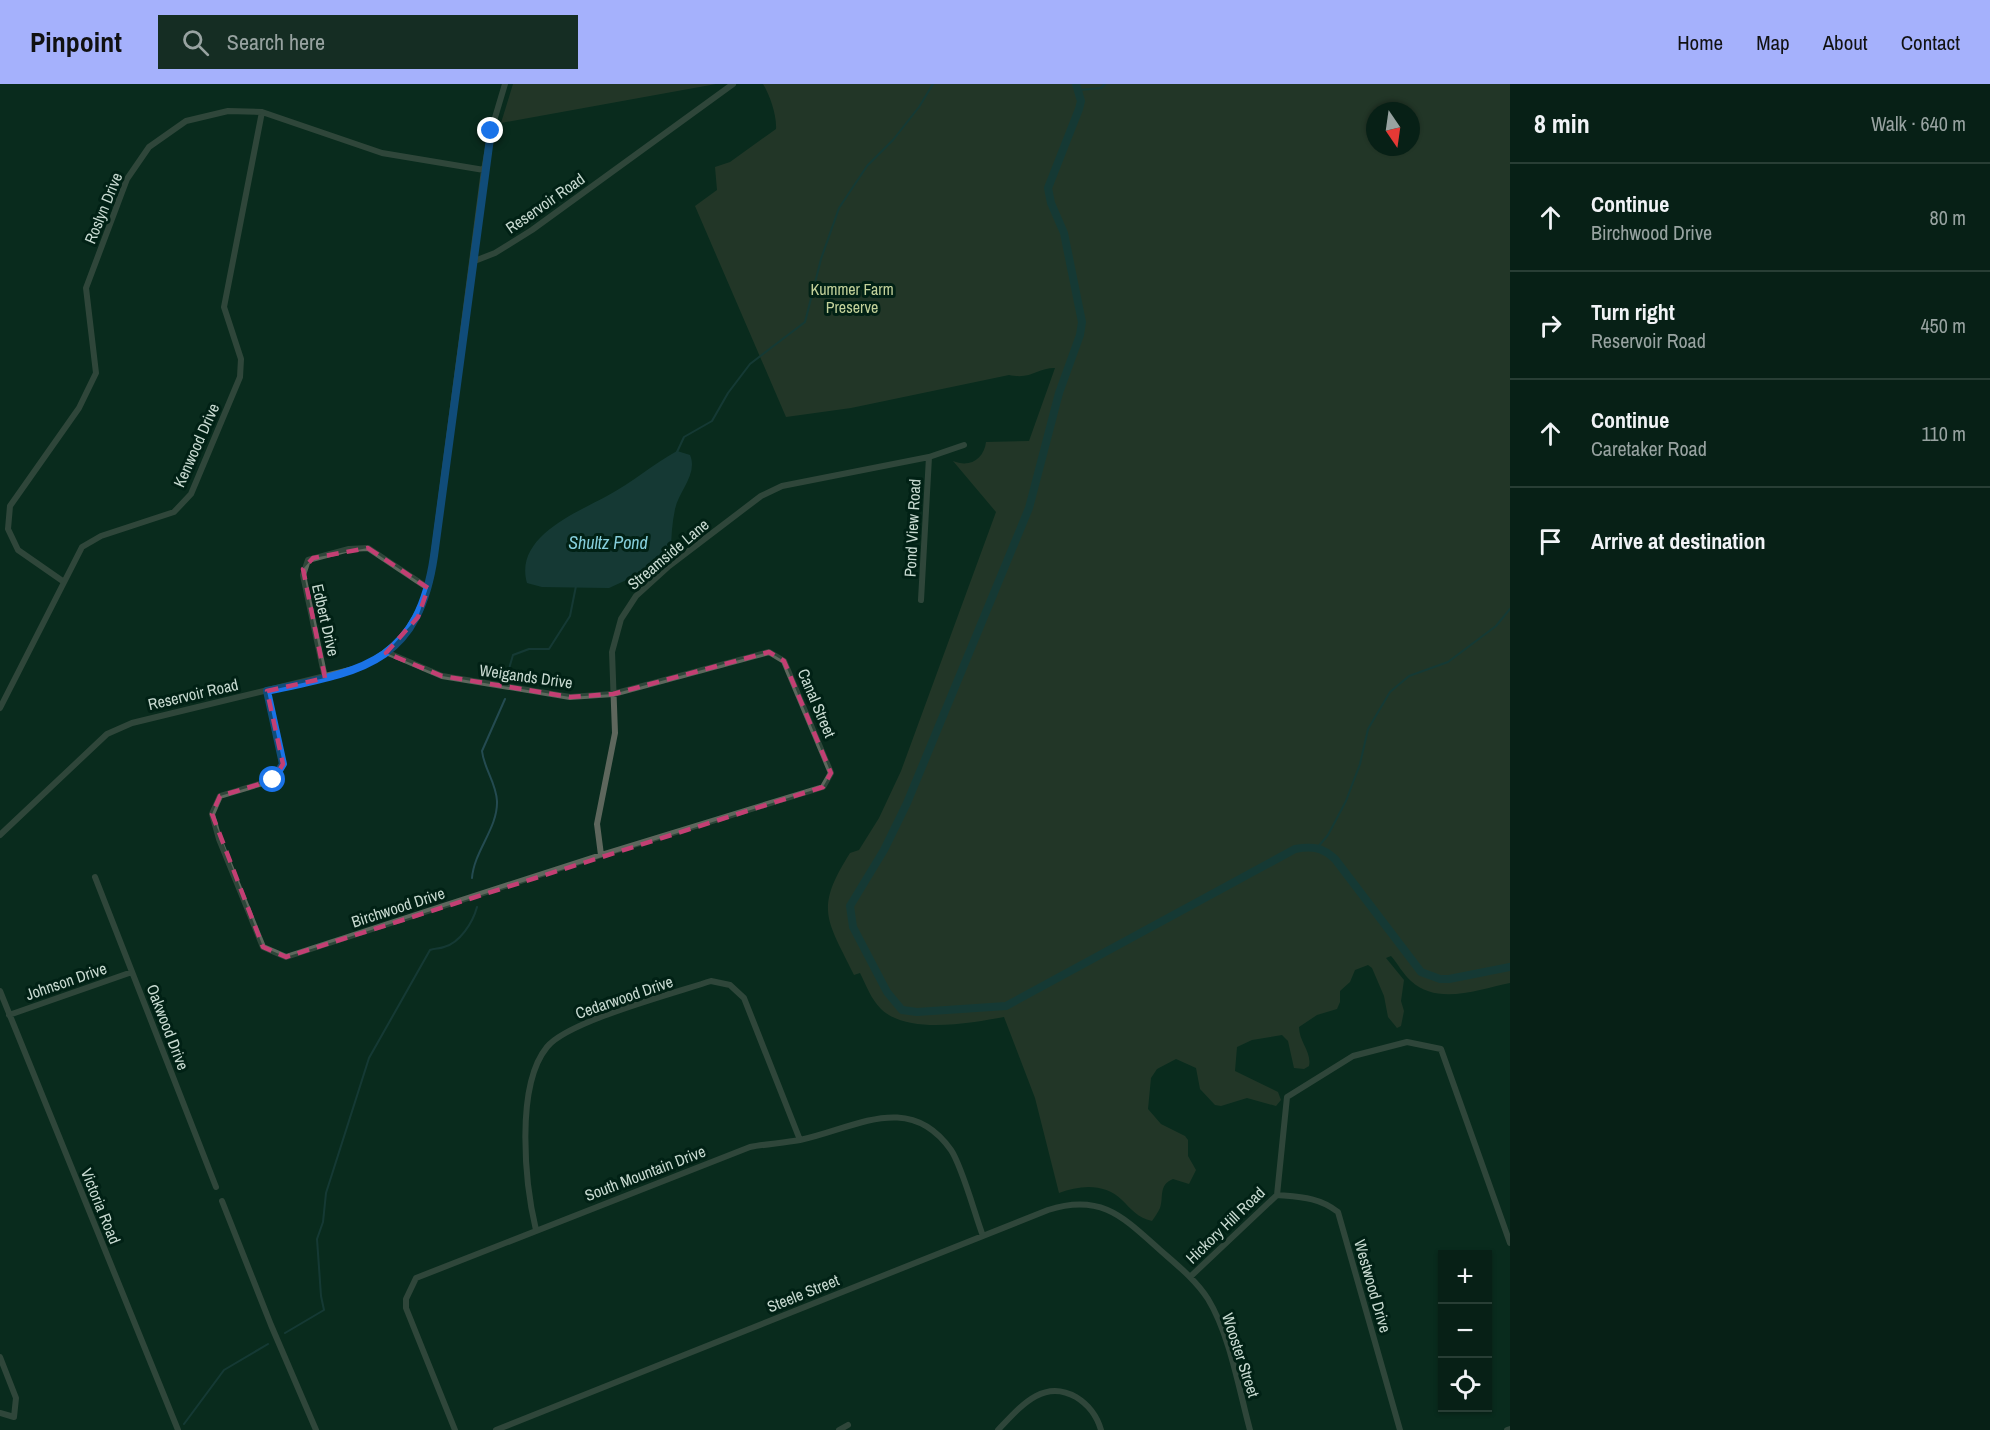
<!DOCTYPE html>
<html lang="en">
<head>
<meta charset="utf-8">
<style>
	:root { --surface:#072016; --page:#152d23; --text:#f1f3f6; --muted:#98a3a1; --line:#283e35; --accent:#a5b1fc }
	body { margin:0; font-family:"Archivo Narrow",sans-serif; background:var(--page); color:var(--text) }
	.controls { position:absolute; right:18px; bottom:18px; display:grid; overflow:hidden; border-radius:0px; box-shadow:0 2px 4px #0004 }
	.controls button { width:54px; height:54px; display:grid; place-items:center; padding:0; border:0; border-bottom:2px solid var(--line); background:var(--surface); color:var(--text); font:30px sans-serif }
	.compass { position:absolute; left:1366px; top:18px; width:54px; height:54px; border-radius:50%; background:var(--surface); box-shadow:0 2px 4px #0004; rotate:167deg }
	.stop { position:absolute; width:18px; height:18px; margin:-14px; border:4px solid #1a73e8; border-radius:50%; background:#fff }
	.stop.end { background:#1a73e8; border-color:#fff; box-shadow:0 2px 6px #0008 }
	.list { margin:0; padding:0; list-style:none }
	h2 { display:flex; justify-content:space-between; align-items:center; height:78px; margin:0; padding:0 24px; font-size:26px }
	h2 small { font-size:20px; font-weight:400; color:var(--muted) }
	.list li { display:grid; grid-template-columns:39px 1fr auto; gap:18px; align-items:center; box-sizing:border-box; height:108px; padding:0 24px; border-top:2px solid var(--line) }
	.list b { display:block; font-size:22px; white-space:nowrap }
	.list p { margin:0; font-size:20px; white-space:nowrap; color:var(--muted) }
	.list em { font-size:20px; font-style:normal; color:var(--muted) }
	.icon { flex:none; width:33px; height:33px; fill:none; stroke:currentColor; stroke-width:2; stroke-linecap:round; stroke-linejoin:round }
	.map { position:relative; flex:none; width:1510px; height:1346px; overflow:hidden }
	header { display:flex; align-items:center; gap:36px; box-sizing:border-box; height:84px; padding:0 30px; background:var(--accent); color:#111 }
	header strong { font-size:28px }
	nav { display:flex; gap:33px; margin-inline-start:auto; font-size:21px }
	.search { width:420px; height:54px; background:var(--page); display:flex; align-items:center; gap:15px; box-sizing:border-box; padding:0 21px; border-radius:0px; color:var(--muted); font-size:22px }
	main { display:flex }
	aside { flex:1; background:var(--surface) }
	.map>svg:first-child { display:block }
	.green { fill:#404434; fill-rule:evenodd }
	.water { fill:#244b51 }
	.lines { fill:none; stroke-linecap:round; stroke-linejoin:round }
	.stream { stroke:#244b51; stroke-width:2 }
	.canal { stroke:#244b51; stroke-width:8 }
	.minor { stroke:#5e675d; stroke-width:6 }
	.route { stroke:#1a73e8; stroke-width:8 }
	.marked { fill:none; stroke:#c33f73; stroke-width:4.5; stroke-dasharray:12 8; stroke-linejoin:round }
	.labels { text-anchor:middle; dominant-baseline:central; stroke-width:6; stroke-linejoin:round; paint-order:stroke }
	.street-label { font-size:16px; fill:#c8dad1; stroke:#012115 }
	.park-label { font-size:16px; fill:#c3d19a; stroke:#012115 }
	.water-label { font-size:18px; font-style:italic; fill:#85cedb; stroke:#012115 }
</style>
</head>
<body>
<header>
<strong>Pinpoint</strong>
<div class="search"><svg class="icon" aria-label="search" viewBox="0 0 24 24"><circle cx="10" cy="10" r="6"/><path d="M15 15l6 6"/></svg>Search here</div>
<nav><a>Home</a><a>Map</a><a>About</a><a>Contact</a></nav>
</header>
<main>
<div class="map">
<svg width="1510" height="1346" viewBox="0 0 1510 1346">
	<rect width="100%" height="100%" fill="#092b1e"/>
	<path class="green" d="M513,0h203l-215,39z
		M763,0h747v899c-31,6 -72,23 -99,-2 -8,-7 -13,-17 -20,-25l-5,2 18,22 -3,21 3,10 -3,15 -4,2 -9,-11 -4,-21 -12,-28 -4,-3 -13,5 -5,12 -10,9v11l-3,7 -20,6 -18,12c0,15 13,25 10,39l-5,3 -10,-1 -6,-27 -6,-6 -30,5 -15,7 -2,24 43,21 3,8 -5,6 -29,-8 -26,8 -6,-1 -15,-16 -4,-21 -20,-9 -19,10 -6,9 -3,31 13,15 24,12 3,4v16l8,14 -7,14 -16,-5c-15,6 -9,18 -13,29 -2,4 -5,9 -8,13 -14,-3 -21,-12 -30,-21 -17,-17 -42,-15 -63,-7l-24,-95 -31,-81c-33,6 -96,18 -123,-8 -10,-10 -15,-24 -21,-36l-6,2c-27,-56 -40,-65 -4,-122l9,-3 20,-32 22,-47 95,-259 -43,-51c17,7 31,-2 33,-19l43,-1 26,-73c-18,0 -24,12 -46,7l-158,33 -65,9 -91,-211 22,-16 -2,-23 15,-5 46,-33c1,-13 -6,-34 -13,-45zM1375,27h36v36h-36z"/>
	<path class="water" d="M677,367l13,4c8,19 -11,36 -15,54 -3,14 -4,29 -4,43l-25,19 -37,17 -67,-1 -15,-4c-13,-46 49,-70 80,-87 25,-13 46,-32 70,-45z"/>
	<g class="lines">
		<path class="stream" d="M1079,6l22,-2 4,-4
			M677,368l7,-15 28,-16 16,-28 22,-29 55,-42 16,-63 18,-51 28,-42 26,-26 26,-33 14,-23
			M508,588l5,-17 16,-6h20l21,-33 6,-30
			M1317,764l11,-13 18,-34 14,-37 8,-35 22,-37 19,-16 39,-14 48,-36 14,-17
			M472,794c2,-27 26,-50 25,-77 -1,-19 -13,-32 -15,-50l23,-52
			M285,1249l39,-23 -3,-14 -4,-57 6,-17 3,-29 43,-135 61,-108c5,-2 9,-1 14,-3 16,-4 29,-25 33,-40
			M184,1340l40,-54 44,-26"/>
		<path class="canal" d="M1076,0l5,17 -2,8 -31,79 3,15 13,30 18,89 -2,13 -21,58 -30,115 -122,295 -23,47 -34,56 3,21 34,65 15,18 15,2 89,-6 289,-157c17,-3 27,-2 40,10l86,113 19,7h9l61,-12"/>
		<path class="minor" d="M472,178l23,-9 37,-23 201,-146
			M64,498l-46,-32 -10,-21 2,-23 69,-98 17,-35 -10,-85 41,-109 22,-32 37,-26 42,-10 34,1 120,41 102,17
			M921,516l8,-143
			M325,594l-22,-103 5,-15 41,-11 19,-1 60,40
			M267,607l16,73 -10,16 -53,16 -8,18 7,25 44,108 23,10 315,-102 222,-68 8,-14 -47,-112 -15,-9 -156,42 -43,3 -128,-21 -56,-24
			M0,624l82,-161 19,-11 73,-24 17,-18 49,-117 1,-18 -17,-52 38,-195
			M0,751l107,-101 25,-11 226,-55c41,-18 63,-49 73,-93l53,-405 7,-39 14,-47
			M601,771l-4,-31 18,-91 -3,-81 9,-33 15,-23 33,-30 92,-70 21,-10 147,-29 35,-12
			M95,793l121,310
			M0,907l178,439
			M9,931l123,-43
			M1277,1111c23,2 42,2 61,17l62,218
			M222,1117l49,124 45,105
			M536,1146c-11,-46 -21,-144 11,-183 21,-26 128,-54 164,-66l19,4 14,13 56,142
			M1190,1193l87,-82 10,-98 66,-41 54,-14 34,7 69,194
			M0,1273l16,41 -2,19 -14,-4
			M455,1346l-49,-122v-9l10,-21 334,-131c16,-3 33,-4 50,-7 54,-11 109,-50 151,10 11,16 24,65 32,86
			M496,1346l552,-220c53,-17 75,7 112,40 17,15 36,30 48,49 22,36 31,91 42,131
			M839,1346l9,-5
			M998,1346c22,-23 45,-52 78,-33 13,8 21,19 25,33
			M1507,1346l3,-1"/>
	</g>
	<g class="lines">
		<path class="route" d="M273,696l10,-16 -16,-73c94,-20 151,-26 167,-135l57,-425"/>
	</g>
	<path d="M0 0H1510V1346H0ZM368,464l60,40 -10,29 -32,36 56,23 128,21 43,-3 156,-42 15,9 47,112 -8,14 -537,170 -23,-10 -51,-133 8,-18 53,-16 10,-16 -16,-73 58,-13 -22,-109 10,-11z" fill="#092b1e" fill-opacity=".55" fill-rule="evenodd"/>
	<path class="marked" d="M368,464l60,40 -10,29 -32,36 56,23 128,21 43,-3 156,-42 15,9 47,112 -8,14 -537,170 -23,-10 -51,-133 8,-18 53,-16 10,-16 -16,-73 58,-13 -22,-109 10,-11z"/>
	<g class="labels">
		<g class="street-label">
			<text transform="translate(545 119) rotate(-35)">Reservoir Road</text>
			<text transform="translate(103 124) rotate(-68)">Roslyn Drive</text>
			<text transform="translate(196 361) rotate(-66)">Kenwood Drive</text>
			<text transform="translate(912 444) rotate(-87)">Pond View Road</text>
			<text transform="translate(668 470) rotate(-40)">Streamside Lane</text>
			<text transform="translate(326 536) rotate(77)">Edbert Drive</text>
			<text transform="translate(526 592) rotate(8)">Weigands Drive</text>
			<text transform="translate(193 610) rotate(-13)">Reservoir Road</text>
			<text transform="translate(817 619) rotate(67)">Canal Street</text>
			<text transform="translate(398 823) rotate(-18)">Birchwood Drive</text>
			<text transform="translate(66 897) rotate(-19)">Johnson Drive</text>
			<text transform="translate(624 913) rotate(-19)">Cedarwood Drive</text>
			<text transform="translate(168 943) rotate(69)">Oakwood Drive</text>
			<text transform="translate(645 1089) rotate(-21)">South Mountain Drive</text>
			<text transform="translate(101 1122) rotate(68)">Victoria Road</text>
			<text transform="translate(1225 1141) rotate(-44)">Hickory Hill Road</text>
			<text transform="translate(1373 1202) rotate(74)">Westwood Drive</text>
			<text transform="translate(803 1209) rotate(-22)">Steele Street</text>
			<text transform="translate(1241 1271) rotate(72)">Wooster Street</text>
		</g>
		<g class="park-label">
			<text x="852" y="205">Kummer Farm<tspan x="852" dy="18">Preserve</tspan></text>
		</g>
		<g class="water-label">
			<text x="608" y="458">Shultz Pond</text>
		</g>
	</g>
</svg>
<div class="controls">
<button>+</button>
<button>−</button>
<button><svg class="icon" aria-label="locate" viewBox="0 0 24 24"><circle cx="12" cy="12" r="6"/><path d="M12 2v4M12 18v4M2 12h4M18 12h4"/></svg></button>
</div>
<svg class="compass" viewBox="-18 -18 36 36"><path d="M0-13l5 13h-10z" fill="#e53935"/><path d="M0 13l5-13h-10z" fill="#98a3a1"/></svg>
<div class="stop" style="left:273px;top:696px"></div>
<div class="stop end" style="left:491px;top:47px"></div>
</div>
<aside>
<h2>8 min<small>Walk · 640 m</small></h2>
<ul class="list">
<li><svg class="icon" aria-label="ahead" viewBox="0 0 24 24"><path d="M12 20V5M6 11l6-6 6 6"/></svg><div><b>Continue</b><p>Birchwood Drive</p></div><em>80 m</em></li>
<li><svg class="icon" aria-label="right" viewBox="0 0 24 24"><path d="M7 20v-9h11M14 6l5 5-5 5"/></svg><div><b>Turn right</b><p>Reservoir Road</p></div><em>450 m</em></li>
<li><svg class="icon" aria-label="ahead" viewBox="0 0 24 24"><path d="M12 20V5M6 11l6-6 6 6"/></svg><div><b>Continue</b><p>Caretaker Road</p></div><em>110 m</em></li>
<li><svg class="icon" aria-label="arrive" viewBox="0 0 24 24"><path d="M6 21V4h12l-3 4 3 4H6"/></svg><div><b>Arrive at destination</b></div></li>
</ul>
</aside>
</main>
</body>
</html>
